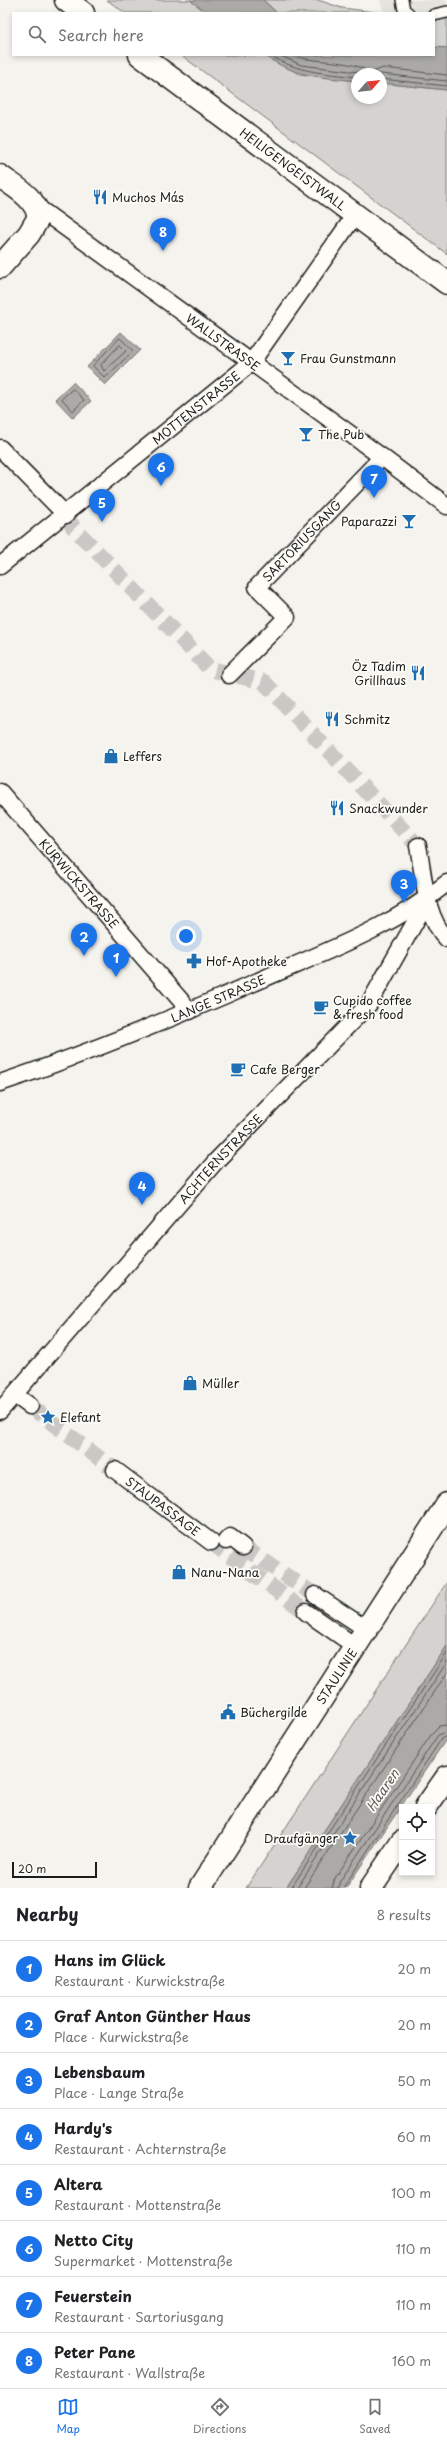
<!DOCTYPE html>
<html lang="en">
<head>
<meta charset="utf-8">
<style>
	:root { --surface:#fff; --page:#f2f2f2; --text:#202124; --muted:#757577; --line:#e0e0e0; --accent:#1a73e8 }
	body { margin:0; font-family:"Playpen Sans",sans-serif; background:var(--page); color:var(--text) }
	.controls { position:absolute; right:12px; bottom:12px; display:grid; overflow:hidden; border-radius:0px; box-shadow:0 2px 6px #0003 }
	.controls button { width:36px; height:36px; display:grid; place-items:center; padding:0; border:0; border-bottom:1px solid var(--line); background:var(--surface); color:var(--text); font:20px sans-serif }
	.compass { position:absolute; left:351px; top:68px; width:36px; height:36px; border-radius:50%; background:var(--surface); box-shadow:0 2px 6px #0003; rotate:63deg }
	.scale { position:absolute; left:12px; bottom:10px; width:85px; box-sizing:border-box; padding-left:4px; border:2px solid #1c1c1c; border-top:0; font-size:11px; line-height:14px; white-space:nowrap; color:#1c1c1c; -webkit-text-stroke:3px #fdfcf7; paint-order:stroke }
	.you { position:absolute; left:186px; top:936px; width:14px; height:14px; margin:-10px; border:3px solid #fff; border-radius:50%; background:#1a73e8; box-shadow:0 0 0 6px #1a73e833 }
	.badge { display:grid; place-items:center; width:26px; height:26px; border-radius:50%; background:var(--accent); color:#fff; font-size:13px; font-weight:700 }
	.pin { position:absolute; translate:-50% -33px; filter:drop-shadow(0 1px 2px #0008) }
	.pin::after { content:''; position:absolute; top:21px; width:14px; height:12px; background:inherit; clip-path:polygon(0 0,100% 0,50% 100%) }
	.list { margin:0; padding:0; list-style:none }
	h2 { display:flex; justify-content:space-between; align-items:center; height:52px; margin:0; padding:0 16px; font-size:17px }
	h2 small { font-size:13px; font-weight:400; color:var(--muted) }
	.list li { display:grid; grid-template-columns:26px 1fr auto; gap:12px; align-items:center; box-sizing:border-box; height:56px; padding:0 16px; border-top:1px solid var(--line) }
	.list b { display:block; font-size:15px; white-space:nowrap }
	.list p { margin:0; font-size:13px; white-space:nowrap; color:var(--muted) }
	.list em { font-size:13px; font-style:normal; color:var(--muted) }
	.icon { flex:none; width:22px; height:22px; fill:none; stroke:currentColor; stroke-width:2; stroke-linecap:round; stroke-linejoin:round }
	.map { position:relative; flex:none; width:447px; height:1888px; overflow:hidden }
	.search { position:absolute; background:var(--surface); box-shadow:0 2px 6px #0003; left:12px; right:12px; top:12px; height:44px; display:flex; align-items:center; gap:10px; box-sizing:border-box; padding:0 14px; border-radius:0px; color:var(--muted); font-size:15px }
	.sheet { height:500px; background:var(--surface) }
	nav { display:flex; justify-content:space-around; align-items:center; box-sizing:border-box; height:56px; border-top:1px solid var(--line); background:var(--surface); font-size:11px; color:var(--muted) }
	nav a { display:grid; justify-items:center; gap:2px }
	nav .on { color:var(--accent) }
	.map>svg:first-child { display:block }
	.built { fill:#e4e3de }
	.green { fill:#d4d3cf; stroke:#787876 }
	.water { fill:#abaaa6; stroke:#72716f }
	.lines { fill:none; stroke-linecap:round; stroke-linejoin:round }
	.shore { stroke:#555553; stroke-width:1 }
	.pedestrian-tunnel { stroke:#c9c8c4; stroke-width:16; stroke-dasharray:16 8; stroke-linecap:butt }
	.service-casing { stroke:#1c1c1c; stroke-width:14 }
	.pedestrian-casing { stroke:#1c1c1c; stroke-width:19 }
	.minor-casing { stroke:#1c1c1c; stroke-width:25 }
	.tertiary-casing { stroke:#1c1c1c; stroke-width:25 }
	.secondary-casing { stroke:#1c1c1c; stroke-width:25 }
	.service { stroke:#fdfcf7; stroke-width:11 }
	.pedestrian { stroke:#fdfcf7; stroke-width:16 }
	.minor { stroke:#fdfcf7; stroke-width:22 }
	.tertiary { stroke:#fdfcf7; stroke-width:22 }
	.secondary { stroke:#fdfcf7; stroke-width:22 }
	.labels { text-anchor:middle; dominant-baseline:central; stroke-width:3.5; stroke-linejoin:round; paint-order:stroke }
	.street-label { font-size:12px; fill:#1c1c1c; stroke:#fdfcf7 }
	.poi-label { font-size:12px; fill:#1c1c1c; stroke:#fdfcf7; text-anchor:start }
	.water-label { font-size:13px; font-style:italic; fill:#5c5c5a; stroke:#fdfcf7 }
</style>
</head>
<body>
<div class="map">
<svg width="447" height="1888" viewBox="0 0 447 1888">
	<rect width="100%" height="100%" fill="#f4f3ee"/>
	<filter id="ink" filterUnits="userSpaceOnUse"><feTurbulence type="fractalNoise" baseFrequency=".025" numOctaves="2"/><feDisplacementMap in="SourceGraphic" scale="8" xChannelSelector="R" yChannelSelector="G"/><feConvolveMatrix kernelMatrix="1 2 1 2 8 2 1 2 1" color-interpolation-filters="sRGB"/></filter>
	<g filter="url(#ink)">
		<path class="built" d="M380,0h67v16l-13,-3h-50z"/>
		<path class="green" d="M107,0h83l17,13h-82z
			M263,0h55l24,8 41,5h-106z
			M434,15l13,1v32l-13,-1z
			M181,55h83l35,19 58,7v17h24v-15l66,7v164z
			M447,1582v64l-161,242h-40z"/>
		<path class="water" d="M190,0h73l14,13h-70z
			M434,47l13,1v42l-66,-7v-9h-24v7c-36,-4 -63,-4 -93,-26h170z
			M121,332l19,18 -35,35 -18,-18z
			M73,382l18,19 -18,17 -18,-19z
			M447,1646v92l-101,150h-60z"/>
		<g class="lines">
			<path class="shore" d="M270,55c27,18 56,18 87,22
				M279,55l22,10 57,7 5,2
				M291,55c23,9 61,3 79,18l13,-5 64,7
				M381,74l66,7
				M381,79l66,7
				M120,338l13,13 -28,27 -12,-12z
				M120,345l6,6 -22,20 -3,-6z
				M73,389l11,11 -11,11 -11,-12z
				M291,1888l156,-235
				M297,1888l150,-226
				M304,1888l143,-215
				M332,1888l3,-10 98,-146 6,-6 8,-1
				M338,1888l2,-7 98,-146 9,-4
				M343,1888l99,-150 5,-2"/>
			<path class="pedestrian-tunnel" d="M66,515l7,12 137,142 54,13 154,164
				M30,1406l85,64
				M211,1542l95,70
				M243,1547l72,48"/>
			<g class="service-casing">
				<path id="service" d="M402,0l2,10 4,3
					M434,15l13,-3"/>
			</g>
			<g class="pedestrian-casing">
				<g id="pedestrian">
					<path id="s1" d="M37,207l345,250 65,49"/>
					<path d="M0,448l66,67"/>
					<path id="s2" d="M0,566l251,-203 104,-148"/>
					<path id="s3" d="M229,675l58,-58 -30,-30 125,-130"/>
					<path id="s4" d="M0,792l190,219"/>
					<path d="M418,846c6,30 7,72 29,93"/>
					<path id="s5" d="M0,1083c90,-30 178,-67 265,-105 62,-27 129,-52 182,-95"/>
					<path d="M15,1395l15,11"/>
					<path id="s6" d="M0,1411l216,-250 153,-157 59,-105"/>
					<path id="s7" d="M115,1470l96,72"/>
					<path d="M226,1541l4,-4 13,10"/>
					<path d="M315,1595l51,34"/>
					<path d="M306,1612l49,34"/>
				</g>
			</g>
			<g class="minor-casing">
				<path id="minor" d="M0,176c16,12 35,21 39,41l-10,17 -29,33"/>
			</g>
			<g class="tertiary-casing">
				<g id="tertiary">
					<path d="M426,1807l21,-30"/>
					<path id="s8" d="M200,1888l247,-384"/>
					<path d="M371,1888l31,-46"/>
				</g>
			</g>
			<g class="secondary-casing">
				<g id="secondary">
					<path d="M66,0l17,13"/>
					<path id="s9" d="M140,55l307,228"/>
				</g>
			</g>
			<use href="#service" class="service"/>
			<use href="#pedestrian" class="pedestrian"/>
			<use href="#minor" class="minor"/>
			<use href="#tertiary" class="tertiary"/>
			<use href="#secondary" class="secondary"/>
		</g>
	</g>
	<defs>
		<g id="restaurant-bare" transform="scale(1.2)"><path d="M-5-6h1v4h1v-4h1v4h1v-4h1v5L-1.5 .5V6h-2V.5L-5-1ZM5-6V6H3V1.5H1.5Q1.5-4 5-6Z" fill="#1f6fb2" stroke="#fdfcf7" stroke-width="2.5" paint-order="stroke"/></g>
		<g id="bar-bare" transform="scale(1.2)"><path d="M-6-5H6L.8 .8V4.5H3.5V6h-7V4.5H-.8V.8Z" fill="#1f6fb2" stroke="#fdfcf7" stroke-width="2.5" paint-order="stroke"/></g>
		<g id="shop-bare" transform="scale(1.2)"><path d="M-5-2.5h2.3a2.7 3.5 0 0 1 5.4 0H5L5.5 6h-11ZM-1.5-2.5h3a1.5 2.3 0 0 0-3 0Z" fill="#1f6fb2" stroke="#fdfcf7" stroke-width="2.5" paint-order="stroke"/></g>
		<g id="pharmacy-bare" transform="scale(1.2)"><path d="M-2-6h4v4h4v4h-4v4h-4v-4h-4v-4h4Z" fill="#1f6fb2" stroke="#fdfcf7" stroke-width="2.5" paint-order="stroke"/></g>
		<g id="cafe-bare" transform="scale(1.2)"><path d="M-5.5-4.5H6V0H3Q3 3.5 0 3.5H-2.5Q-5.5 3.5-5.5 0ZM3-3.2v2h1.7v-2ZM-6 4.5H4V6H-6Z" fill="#1f6fb2" stroke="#fdfcf7" stroke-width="2.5" paint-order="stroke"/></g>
		<g id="sight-bare" transform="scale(1.2)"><path d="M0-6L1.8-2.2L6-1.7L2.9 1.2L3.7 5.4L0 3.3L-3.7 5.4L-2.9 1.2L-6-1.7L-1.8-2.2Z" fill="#1f6fb2" stroke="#fdfcf7" stroke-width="2.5" paint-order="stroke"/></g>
		<g id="civic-bare" transform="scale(1.2)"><path d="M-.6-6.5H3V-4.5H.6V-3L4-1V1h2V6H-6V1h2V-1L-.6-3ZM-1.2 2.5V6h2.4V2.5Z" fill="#1f6fb2" stroke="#fdfcf7" stroke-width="2.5" paint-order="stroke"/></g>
	</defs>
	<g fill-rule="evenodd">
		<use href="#restaurant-bare" x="100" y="197"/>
		<use href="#bar-bare" x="288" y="358"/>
		<use href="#bar-bare" x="306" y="434"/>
		<use href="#bar-bare" x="409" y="521"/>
		<use href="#restaurant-bare" x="418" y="673"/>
		<use href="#restaurant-bare" x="332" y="719"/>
		<use href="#shop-bare" x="111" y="756"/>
		<use href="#restaurant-bare" x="337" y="808"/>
		<use href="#pharmacy-bare" x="194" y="961"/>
		<use href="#cafe-bare" x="321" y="1007"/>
		<use href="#cafe-bare" x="238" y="1069"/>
		<use href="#shop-bare" x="190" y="1383"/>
		<use href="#sight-bare" x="48" y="1417"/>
		<use href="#shop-bare" x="179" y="1572"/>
		<use href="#civic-bare" x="228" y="1712"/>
		<use href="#sight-bare" x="350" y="1838"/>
	</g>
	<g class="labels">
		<g class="street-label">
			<text stroke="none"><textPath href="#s9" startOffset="191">HEILIGENGEISTWALL</textPath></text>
			<text stroke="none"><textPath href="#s1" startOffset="230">WALLSTRASSE</textPath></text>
			<text stroke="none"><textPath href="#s2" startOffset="252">MOTTENSTRASSE</textPath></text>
			<text stroke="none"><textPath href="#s3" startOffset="189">SARTORIUSGANG</textPath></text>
			<text stroke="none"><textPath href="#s4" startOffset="121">KURWICKSTRASSE</textPath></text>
			<text stroke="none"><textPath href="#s5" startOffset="234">LANGE STRASSE</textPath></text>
			<text stroke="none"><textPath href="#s6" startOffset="335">ACHTERNSTRASSE</textPath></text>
			<text stroke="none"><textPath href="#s7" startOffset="60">STAUPASSAGE</textPath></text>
			<text stroke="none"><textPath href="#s8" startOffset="252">STAULINIE</textPath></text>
		</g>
		<g class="poi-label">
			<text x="112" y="197">Muchos Más</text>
			<text x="300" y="358">Frau Gunstmann</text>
			<text x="318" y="434">The Pub</text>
			<text x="397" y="521" text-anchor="end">Paparazzi</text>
			<text x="406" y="666" text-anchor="end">Öz Tadim<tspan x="406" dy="14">Grillhaus</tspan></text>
			<text x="344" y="719">Schmitz</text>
			<text x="123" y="756">Leffers</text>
			<text x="349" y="808">Snackwunder</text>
			<text x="206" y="961">Hof-Apotheke</text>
			<text x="333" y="1000">Cupido coffee<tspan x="333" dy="14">&amp; fresh food</tspan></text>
			<text x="250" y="1069">Cafe Berger</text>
			<text x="202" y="1383">Müller</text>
			<text x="60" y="1417">Elefant</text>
			<text x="191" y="1572">Nanu-Nana</text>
			<text x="240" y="1712">Büchergilde</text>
			<text x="338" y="1838" text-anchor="end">Draufgänger</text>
		</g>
		<g class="water-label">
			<text transform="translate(382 1790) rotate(-56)">Haaren</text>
		</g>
	</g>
</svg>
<div class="controls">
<button><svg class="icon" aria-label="locate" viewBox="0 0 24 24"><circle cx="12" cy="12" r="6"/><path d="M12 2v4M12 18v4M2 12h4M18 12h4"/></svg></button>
<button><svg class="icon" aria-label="layers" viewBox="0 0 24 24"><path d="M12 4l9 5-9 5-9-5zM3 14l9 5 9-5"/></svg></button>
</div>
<svg class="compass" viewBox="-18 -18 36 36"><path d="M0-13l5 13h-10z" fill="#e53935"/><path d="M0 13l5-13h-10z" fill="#757577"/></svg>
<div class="scale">20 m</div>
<div class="you"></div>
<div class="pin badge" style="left:116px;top:977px">1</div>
<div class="pin badge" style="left:84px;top:956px">2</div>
<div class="pin badge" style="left:404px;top:903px">3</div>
<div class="pin badge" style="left:142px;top:1205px">4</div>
<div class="pin badge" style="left:102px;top:522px">5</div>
<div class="pin badge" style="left:161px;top:486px">6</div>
<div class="pin badge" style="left:374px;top:498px">7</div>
<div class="pin badge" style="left:163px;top:251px">8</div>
<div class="search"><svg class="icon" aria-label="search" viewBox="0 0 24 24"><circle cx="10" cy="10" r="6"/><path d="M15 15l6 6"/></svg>Search here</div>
</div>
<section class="sheet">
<h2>Nearby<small>8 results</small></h2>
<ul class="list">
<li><span class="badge">1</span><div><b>Hans im Glück</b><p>Restaurant · Kurwickstraße</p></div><em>20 m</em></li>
<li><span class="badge">2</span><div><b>Graf Anton Günther Haus</b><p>Place · Kurwickstraße</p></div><em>20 m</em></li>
<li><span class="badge">3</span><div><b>Lebensbaum</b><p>Place · Lange Straße</p></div><em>50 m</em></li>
<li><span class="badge">4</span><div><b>Hardy's</b><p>Restaurant · Achternstraße</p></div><em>60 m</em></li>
<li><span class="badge">5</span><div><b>Altera</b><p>Restaurant · Mottenstraße</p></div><em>100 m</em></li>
<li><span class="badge">6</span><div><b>Netto City</b><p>Supermarket · Mottenstraße</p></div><em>110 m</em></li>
<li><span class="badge">7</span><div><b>Feuerstein</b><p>Restaurant · Sartoriusgang</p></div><em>110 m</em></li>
<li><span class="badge">8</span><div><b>Peter Pane</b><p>Restaurant · Wallstraße</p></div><em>160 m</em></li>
</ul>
</section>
<nav>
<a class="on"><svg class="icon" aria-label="map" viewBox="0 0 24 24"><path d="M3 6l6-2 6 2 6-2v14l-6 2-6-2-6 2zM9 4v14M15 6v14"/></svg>Map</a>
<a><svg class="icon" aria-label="directions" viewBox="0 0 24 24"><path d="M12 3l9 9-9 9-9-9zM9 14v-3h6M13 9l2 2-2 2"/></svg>Directions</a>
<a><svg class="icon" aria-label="saved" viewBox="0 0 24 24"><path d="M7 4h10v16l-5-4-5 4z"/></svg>Saved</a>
</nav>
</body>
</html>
